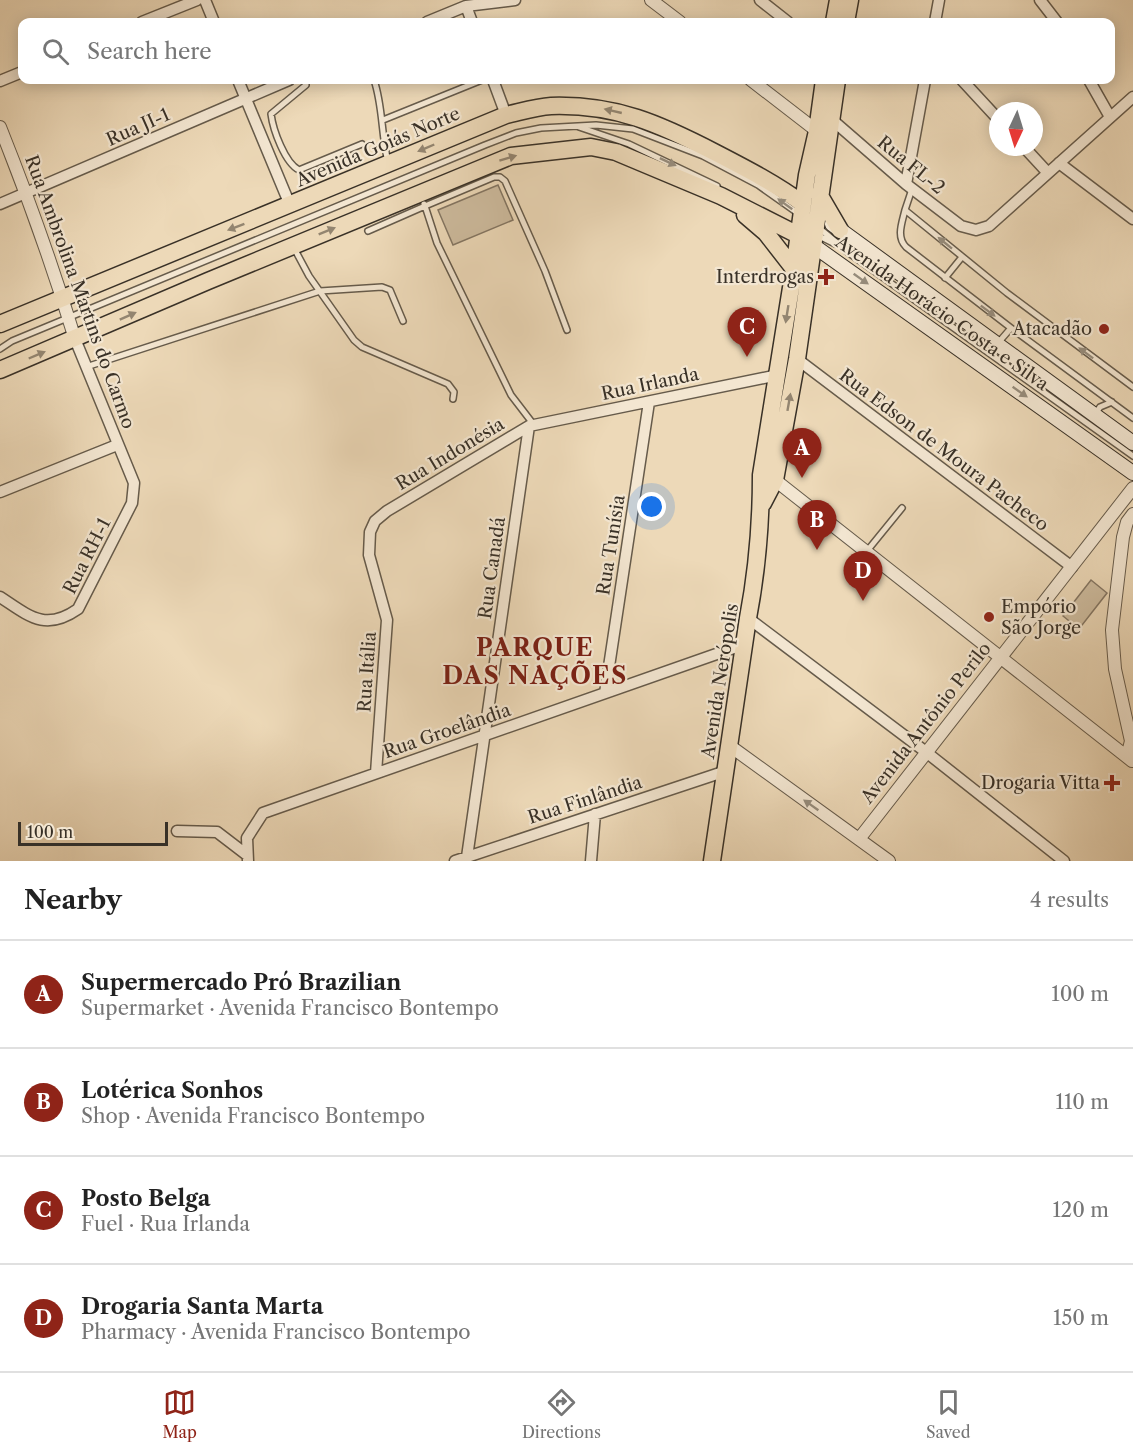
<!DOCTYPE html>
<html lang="en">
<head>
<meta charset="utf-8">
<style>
	:root { --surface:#fff; --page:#f2f2f2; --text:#222; --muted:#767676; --line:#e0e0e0; --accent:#8f2418 }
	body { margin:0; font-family:"Libre Caslon Text",serif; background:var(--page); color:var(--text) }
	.compass { position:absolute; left:989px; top:102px; width:54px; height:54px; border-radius:50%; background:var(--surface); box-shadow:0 3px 15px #0003; rotate:184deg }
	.scale { position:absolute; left:18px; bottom:15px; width:150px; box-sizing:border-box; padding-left:6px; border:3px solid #393127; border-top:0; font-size:16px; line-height:21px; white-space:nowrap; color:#393127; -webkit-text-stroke:4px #f3e6d1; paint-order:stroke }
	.you { position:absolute; left:652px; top:507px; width:21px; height:21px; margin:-15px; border:4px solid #fff; border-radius:50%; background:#1a73e8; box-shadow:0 0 0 9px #1a73e833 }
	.badge { display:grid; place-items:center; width:39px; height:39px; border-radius:50%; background:var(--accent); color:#fff; font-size:20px; font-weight:700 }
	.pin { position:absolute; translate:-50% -50px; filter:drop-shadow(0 2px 3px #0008) }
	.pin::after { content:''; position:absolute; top:32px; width:21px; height:18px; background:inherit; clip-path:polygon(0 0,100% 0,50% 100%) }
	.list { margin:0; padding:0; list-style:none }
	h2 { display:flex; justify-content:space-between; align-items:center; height:78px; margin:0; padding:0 24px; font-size:26px }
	h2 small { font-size:20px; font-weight:400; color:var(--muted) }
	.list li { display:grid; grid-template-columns:39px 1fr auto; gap:18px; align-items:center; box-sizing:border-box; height:108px; padding:0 24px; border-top:2px solid var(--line) }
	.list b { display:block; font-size:22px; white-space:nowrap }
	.list p { margin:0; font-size:20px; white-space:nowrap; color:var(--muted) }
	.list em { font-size:20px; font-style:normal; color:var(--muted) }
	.icon { flex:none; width:33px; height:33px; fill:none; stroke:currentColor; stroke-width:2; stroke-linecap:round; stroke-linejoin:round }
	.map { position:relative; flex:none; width:1133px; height:861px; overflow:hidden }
	.search { position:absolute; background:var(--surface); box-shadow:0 3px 15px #0003; left:18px; right:18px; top:18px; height:66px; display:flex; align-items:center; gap:15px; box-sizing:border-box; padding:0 21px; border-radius:12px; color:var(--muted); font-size:22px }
	.sheet { height:510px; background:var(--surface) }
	nav { display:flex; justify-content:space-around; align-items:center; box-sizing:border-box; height:84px; border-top:2px solid var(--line); background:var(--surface); font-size:16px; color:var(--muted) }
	nav a { display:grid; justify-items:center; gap:3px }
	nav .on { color:var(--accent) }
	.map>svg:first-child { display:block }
	.green { fill:#cebc9f; stroke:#847663; stroke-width:1.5 }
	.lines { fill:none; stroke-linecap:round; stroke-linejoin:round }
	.service-casing { stroke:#665b4b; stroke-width:8 }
	.minor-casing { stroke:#665b4b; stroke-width:13 }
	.tertiary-casing { stroke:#665b4b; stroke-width:14 }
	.secondary-casing { stroke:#393127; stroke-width:16 }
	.primary-casing { stroke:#393127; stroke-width:19 }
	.service { stroke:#f3e6d1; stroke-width:5 }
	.minor { stroke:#f3e6d1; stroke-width:10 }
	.tertiary { stroke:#f3e6d1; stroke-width:12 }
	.secondary { stroke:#f3e6d1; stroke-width:14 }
	.primary { stroke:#edd9b8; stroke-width:16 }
	.oneway { fill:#938570 }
	.oneway2 { fill:#968c7c }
	.poi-dot { fill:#8f2418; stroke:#f3e6d1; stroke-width:2 }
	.labels { text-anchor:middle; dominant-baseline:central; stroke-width:4.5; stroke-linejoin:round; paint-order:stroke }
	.street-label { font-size:18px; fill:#393127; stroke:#f3e6d1 }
	.poi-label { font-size:18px; fill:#393127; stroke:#f3e6d1; text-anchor:end }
	.district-label { font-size:24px; font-weight:bold; letter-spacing:1.5px; fill:#7a1f14; stroke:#f3e6d1 }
</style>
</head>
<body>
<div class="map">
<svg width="1133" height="861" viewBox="0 0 1133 861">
	<rect width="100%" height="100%" fill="#edd9b8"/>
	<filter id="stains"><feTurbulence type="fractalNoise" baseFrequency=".00333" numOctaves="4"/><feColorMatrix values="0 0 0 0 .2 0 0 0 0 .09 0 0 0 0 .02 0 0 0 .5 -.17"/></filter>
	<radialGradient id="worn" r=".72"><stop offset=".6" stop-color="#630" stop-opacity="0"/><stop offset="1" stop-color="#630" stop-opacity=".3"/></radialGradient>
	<path class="green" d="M498,185l15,35 -60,25 -15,-35z
		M1091,580l16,13 -28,36 -16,-13z"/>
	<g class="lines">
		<g class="service-casing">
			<path id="service" d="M304,80l2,5 -35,29c2,16 14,49 28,56l63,-26
				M374,80c9,26 7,54 14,82
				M383,120l99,-40
				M579,127l50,17 88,42
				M905,210l7,-21
				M819,228l29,24
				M368,231l57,-25 -1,-2
				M817,235l18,9
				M294,248l15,28 45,64 8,7 86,37 6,8 -1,7
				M846,251l287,205
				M945,278l17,-21
				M998,343l13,-15
				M0,349l12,-8 473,-196 31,-12 25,-5 55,-3 37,4 70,27 55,29 41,29
				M86,367l234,-76 62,-4 8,3 13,31
				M1133,387l-126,-94 -102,-83c-3,13 -9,27 1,37l105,81 122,90
				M1095,414l5,-7 12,-5
				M534,425l-23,-30 -74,-152 -12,-37 69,-29h6l5,4 40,90 22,59
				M867,551l35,-43"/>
		</g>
		<g class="minor-casing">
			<path id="minor" d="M205,0l9,22
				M760,0l28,22
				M1040,0l17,22
				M466,6l6,16
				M142,22l55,-22
				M427,22l39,-16 49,-6
				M935,22l4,-22
				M238,80l52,125
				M493,80l13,35
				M962,80l36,39
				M1089,80l21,37
				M0,81l22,-9
				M830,118l76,66 55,42 15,4 13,-4 144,-129
				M1024,147l24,26
				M1059,163l74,56
				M906,184l19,-104
				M0,204l289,-124
				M797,359l275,208
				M0,492l117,-47
				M0,597c29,19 45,35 78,12l54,-106 2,-20 -59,-144
				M748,618l178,134 138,109
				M605,693l44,-291
				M376,773l11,-153 -18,-65 1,-23 5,-11 12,-10 142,-85 249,-51
				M177,831l40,1 30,23
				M467,857l62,-431
				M248,861l-1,-23 16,-25 482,-169
				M455,861l271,-90
				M591,861l4,-47"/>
		</g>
		<g class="tertiary-casing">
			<path id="tertiary" d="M651,0l29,22
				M751,80l66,51
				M0,127c28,70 53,140 75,212
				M768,478l7,2 352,277
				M730,746l159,115
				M1132,761l-5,-4 4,-16 -16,-72 -3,-39 11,-93 4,-15 6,-8
				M859,839l274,-351"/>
		</g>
		<g class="secondary-casing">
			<path id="secondary" d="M832,224l301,219
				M807,241l326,232"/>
		</g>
		<g class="primary-casing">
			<path id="primary" d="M834,22l4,-22
				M846,22l4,-22
				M819,194l21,36
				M745,215l21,18 28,36
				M0,324l506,-209c14,-3 30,-8 45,-9 65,-2 109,18 165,47 31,16 60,31 87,51
				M0,370l208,-89 303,-125 80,-9 25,5 105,44 77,39
				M763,503l12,-23 22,-121 40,-279
				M712,861l36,-243c9,-47 13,-95 13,-143l33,-206 13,-94 10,-44 7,-51"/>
		</g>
		<use href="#service" class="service"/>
		<use href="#minor" class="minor"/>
		<use href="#tertiary" class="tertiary"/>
		<use href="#secondary" class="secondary"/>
		<use href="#primary" class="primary"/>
	</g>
	<defs><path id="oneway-solid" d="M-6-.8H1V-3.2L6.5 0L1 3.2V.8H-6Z" transform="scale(1.5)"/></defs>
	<g class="oneway">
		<use href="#oneway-solid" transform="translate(613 111) rotate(-167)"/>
		<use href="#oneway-solid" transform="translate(426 148) rotate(157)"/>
		<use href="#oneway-solid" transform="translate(508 158) rotate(-17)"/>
		<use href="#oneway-solid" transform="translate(236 227) rotate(159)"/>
		<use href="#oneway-solid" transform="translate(327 231) rotate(-22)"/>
		<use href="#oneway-solid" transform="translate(787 314) rotate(99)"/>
		<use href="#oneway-solid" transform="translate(128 316) rotate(-24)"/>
		<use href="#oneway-solid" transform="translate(37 355) rotate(-23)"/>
		<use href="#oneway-solid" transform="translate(789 402) rotate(-80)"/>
	</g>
	<g class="oneway2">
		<use href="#oneway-solid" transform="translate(668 162) rotate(25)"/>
		<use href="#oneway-solid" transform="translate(785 204) rotate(-144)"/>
		<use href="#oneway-solid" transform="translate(945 243) rotate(-141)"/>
		<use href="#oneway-solid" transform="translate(861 279) rotate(35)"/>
		<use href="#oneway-solid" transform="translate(988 311) rotate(37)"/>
		<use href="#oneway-solid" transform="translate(1086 353) rotate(-143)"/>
		<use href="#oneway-solid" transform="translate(1020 392) rotate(35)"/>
		<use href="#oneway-solid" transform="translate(811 805) rotate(-145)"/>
	</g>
	<g class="poi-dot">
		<path d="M823 268h6v6h6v6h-6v6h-6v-6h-6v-6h6z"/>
		<circle cx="1104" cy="329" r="6"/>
		<circle cx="989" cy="617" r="6"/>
		<path d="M1109 774h6v6h6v6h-6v6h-6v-6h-6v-6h6z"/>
	</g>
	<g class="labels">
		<g class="street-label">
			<text transform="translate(138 127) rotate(-24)">Rua JI-1</text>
			<text transform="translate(378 147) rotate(-23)">Avenida Goiás Norte</text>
			<text transform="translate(911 165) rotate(39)">Rua FL-2</text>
			<text transform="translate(80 292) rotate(70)">Rua Ambrolina Martins do Carmo</text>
			<text transform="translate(942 313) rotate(35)">Avenida Horácio Costa e Silva</text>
			<text transform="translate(650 384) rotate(-12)">Rua Irlanda</text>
			<text transform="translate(944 450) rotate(37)">Rua Edson de Moura Pacheco</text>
			<text transform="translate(450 454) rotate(-31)">Rua Indonésia</text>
			<text transform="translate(611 545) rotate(-81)">Rua Tunísia</text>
			<text transform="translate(87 556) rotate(-63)">Rua RH-1</text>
			<text transform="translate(492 568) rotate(-82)">Rua Canadá</text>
			<text transform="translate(367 672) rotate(-86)">Rua Itália</text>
			<text transform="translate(720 681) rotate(-81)">Avenida Nerópolis</text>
			<text transform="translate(926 723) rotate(-52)">Avenida Antônio Perilo</text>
			<text transform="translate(447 731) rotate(-19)">Rua Groelândia</text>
			<text transform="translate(585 800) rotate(-18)">Rua Finlândia</text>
		</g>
		<g class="poi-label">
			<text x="814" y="277">Interdrogas</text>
			<text x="1092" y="329">Atacadão</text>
			<text x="1001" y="607" text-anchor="start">Empório<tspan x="1001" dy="21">São Jorge</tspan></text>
			<text x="1100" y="783">Drogaria Vitta</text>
		</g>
		<g class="district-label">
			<text x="535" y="647">PARQUE<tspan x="535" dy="28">DAS NAÇÕES</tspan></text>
		</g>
	</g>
	<rect width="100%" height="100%" filter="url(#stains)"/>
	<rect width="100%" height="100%" fill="url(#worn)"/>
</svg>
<svg class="compass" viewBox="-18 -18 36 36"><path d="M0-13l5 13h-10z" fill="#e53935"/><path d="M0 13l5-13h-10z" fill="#767676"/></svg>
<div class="scale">100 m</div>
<div class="you"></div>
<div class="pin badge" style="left:802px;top:478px">A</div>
<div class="pin badge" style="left:817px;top:550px">B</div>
<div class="pin badge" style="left:747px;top:357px">C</div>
<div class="pin badge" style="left:863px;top:601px">D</div>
<div class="search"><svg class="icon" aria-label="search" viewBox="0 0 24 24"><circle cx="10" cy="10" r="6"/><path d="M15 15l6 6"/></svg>Search here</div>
</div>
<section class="sheet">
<h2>Nearby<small>4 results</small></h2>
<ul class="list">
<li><span class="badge">A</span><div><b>Supermercado Pró Brazilian</b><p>Supermarket · Avenida Francisco Bontempo</p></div><em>100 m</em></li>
<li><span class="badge">B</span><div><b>Lotérica Sonhos</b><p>Shop · Avenida Francisco Bontempo</p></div><em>110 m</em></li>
<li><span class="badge">C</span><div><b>Posto Belga</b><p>Fuel · Rua Irlanda</p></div><em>120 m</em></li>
<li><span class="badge">D</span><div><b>Drogaria Santa Marta</b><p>Pharmacy · Avenida Francisco Bontempo</p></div><em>150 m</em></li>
</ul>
</section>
<nav>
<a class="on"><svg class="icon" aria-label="map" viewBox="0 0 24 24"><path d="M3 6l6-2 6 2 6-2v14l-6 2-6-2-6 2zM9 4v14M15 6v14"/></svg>Map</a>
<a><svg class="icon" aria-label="directions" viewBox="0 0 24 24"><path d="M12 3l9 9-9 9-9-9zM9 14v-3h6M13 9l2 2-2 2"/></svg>Directions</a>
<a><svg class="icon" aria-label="saved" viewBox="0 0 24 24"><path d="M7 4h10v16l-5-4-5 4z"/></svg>Saved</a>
</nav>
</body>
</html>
